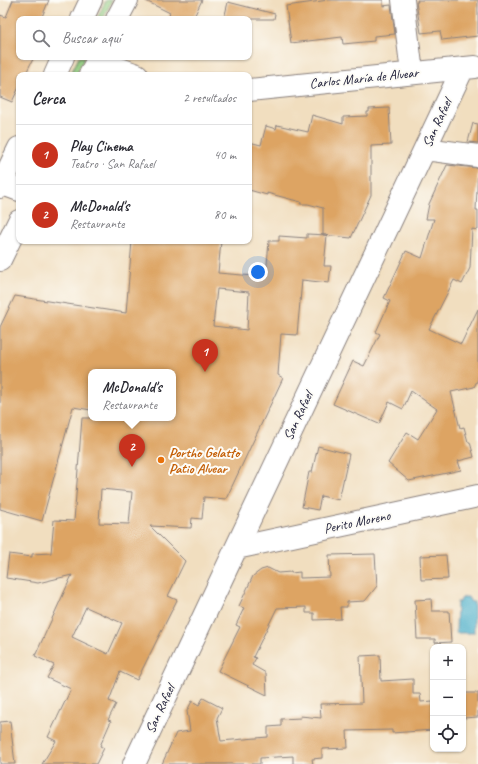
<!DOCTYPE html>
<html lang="es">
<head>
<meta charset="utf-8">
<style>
	:root { --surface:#fff; --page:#f7f7f7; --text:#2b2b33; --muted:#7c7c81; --line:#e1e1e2; --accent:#c8321e }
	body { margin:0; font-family:Caveat,sans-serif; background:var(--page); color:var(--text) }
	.controls { position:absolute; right:12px; bottom:12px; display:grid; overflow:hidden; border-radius:8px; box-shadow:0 1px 3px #0004 }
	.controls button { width:36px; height:36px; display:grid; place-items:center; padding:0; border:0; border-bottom:1px solid var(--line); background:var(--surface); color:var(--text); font:20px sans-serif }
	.you { position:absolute; left:258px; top:272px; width:14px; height:14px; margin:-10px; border:3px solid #fff; border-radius:50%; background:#1a73e8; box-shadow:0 0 0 6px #1a73e833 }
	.badge { display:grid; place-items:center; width:26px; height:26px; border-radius:50%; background:var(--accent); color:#fff; font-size:13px; font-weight:700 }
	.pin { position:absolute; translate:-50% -33px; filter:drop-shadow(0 1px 2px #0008) }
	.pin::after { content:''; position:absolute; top:21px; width:14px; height:12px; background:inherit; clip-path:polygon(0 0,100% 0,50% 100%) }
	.popup { position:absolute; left:88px; top:369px; width:88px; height:52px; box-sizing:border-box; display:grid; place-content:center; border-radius:8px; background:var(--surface); filter:drop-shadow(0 1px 3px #0005); font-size:13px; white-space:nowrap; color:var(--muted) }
	.popup b { font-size:15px; color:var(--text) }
	.popup::after { content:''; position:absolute; left:50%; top:100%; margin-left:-8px; border:8px solid transparent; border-top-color:var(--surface) }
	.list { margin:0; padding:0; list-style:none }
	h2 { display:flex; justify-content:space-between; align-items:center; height:52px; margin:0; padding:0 16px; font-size:17px }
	h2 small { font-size:13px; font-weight:400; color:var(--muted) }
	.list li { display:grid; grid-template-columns:26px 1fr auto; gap:12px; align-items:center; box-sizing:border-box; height:60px; padding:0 16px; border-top:1px solid var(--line) }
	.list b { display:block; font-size:15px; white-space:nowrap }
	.list p { margin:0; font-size:13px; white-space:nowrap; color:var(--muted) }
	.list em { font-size:13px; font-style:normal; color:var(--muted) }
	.icon { flex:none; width:22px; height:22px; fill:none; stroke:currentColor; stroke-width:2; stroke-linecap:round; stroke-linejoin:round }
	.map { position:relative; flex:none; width:478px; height:764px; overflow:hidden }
	.search { position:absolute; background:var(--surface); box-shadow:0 1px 3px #0004; left:16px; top:16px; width:236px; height:44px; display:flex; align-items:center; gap:10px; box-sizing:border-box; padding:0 14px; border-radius:8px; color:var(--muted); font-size:15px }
	.panel { position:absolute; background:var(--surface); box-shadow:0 1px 3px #0004; left:16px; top:72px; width:236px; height:172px; border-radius:8px }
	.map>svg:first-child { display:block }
	.green { fill:#95ce82; stroke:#5c785e }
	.water { fill:#48adc7; stroke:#356881 }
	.building { fill:#dda463; fill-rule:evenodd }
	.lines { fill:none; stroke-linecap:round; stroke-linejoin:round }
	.minor-casing { stroke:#8a807d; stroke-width:24 }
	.major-casing { stroke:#8a807d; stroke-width:24 }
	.minor { stroke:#fff; stroke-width:22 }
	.major { stroke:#fff; stroke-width:22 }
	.food-dot { fill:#e8710a; stroke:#fdfcf7; stroke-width:1.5 }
	.labels { text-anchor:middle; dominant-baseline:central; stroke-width:4; stroke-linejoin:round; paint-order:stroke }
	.street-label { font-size:14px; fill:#22223b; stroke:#fdfcf7 }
	.food-label { font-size:14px; font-weight:bold; fill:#c56008; stroke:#fdfcf7; text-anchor:start }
</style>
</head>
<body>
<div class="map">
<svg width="478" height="764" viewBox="0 0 478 764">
	<rect width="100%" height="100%" fill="#fdfcf7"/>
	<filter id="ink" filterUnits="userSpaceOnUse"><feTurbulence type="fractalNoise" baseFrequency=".025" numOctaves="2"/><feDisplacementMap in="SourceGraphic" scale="8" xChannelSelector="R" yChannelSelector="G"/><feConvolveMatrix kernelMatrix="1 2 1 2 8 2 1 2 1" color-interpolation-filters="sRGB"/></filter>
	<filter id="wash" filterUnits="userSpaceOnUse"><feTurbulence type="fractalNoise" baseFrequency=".012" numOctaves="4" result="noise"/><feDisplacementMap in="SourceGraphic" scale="16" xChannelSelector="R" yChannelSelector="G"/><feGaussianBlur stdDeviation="0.9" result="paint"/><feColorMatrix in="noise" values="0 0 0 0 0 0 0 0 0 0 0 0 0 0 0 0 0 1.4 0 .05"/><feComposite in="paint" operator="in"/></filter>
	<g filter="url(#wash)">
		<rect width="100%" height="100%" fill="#f1debf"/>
		<path class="green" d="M106,0h6l-9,19h-6z
			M79,57h6l-9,18h-6z"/>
		<path class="water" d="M464,597h4l3,5h3v31h-18l1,-31h3l1,-3z"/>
		<g id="blocks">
			<path class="building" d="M13,0h36l-8,19h-22v38h15l-9,18h-6v12l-7,15 -12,-5v-82l6,2z
				M144,0h58l-9,19h-25l2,-6z
				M328,0h55v6l8,-1 4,29 -21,2v5l-31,3 -1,-7 -51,6 -5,-37z
				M417,0h61v36l-36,4 -2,-9 -19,2 -5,-31h2z
				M228,2l47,12 -1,5h-50z
				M389,108l2,37 -20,1v49l-20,43 -28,-3v-27l-15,-4h-8l1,-2 -34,-9v2l-18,-5v-48l12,3 5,-19 10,3 1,-4 31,7 4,-17 31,9v-7l24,-1v-4h2v-3z
				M473,123l5,1v19l-10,-1z
				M447,165l31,3 -2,42h2v20l-6,-1 -2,39 -8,16 -8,-4 -25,49 32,15 17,-35v70l-4,8 -23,5 9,36 4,-1 4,15h2l4,15 -16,4 3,9 -52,11 -21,-18 19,-31 11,7 19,-30 -26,-18 -8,18 -14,-7 -10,22 -46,-20 20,-43 11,5 16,-32 -4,-2 14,-31 -6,-3 22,-47 16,7 12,-39h-8l3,-15z
				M307,234l20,1 -3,31h7l-2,17 -27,-3 -5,55 -16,-1 -3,41 5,3 -57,121 -22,-2 -2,22 -10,-1 -1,10 -41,-2 35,35 -17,35 9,4 -40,80 -17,-8 -11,29 7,3 -8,16 3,1 -11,25 4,2 -8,16h-54l14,-23 -8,-4 23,-48 -24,-11 7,-13 -19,-9 37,-81 -34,8 -32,-5 3,-24 23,3v-3l19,-1 3,-33 20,1 8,-103h91v-46h-82v38l-18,-3 -31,114 -42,-12v-182l15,-31 111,17 6,-72h89l-3,32 48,4 3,-36h10v-5l28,2zM217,289l32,3 -2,38 -34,-4zM101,489l31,3 -3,32 -30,-1zM86,607l36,16 -14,31 -36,-17z
				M318,446l31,8 -10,46 -18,-4 -3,14 -16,-3 7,-35h3z
				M375,554l2,32 -12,15 -18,1v5h-7l1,12 -27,1v-7h-8v-6l-29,1 -24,49 3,1 -4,7 14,8 1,22 -49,-24 22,-44 -4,-2 8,-17 -5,-2 14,-30 8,-6 7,-2 10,5 13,-1v1l9,-1v6l30,-1 -1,-22z
				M446,555l2,24 -27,1 -1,-24z
				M431,599l1,12h17l2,31 -16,1v-4h-18l-2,-39z
				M380,655l1,26 32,-2v15h7l1,8 12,-1v29l-41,3v-3l-45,1 1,17 -26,1v9l-10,1 1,5h-20v-8l-33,2v6h-98l14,-31 14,-2 -3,-20 5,-10 7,4 4,-7 19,10 -5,10 4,23 47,-4v-10l13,-1v-7l20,-1 -1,-2 21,2 -1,-14 42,-1 -2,-47z
				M463,693h15v24l-15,1z
				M10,721l5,43h-15v-42z"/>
		</g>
	</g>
	<g filter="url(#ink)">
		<use href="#blocks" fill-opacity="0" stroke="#8a807d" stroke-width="1"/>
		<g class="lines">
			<g class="minor-casing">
				<path id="minor" d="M403,0l9,73
					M97,61l40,14
					M249,90l226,-23
					M425,149l53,7
					M0,183l19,7
					M236,548l242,-52
					M134,764l329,-696"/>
			</g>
			<g class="major-casing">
				<path id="major" d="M82,19l9,-19
					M117,19l10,-19
					M55,75l8,-18
					M90,75l9,-18
					M0,187l19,-39
					M0,260l19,-39"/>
			</g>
			<use href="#minor" class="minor"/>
			<use href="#major" class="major"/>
		</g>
	</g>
	<circle class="food-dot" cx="161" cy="460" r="4"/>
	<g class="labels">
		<g class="street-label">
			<text transform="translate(364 78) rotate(-6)">Carlos María de Alvear</text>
			<text transform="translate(437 123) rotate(-65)">San Rafael</text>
			<text transform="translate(298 416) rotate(-65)">San Rafael</text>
			<text transform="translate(357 522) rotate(-12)">Perito Moreno</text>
			<text transform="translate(160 709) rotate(-65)">San Rafael</text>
		</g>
		<g class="food-label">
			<text x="169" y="452">Portho Gelatto<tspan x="169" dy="16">Patio Alvear</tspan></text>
		</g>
	</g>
</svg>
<div class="controls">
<button>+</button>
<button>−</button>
<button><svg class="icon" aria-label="locate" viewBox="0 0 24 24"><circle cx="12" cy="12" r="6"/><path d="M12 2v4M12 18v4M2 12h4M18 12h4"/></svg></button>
</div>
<div class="you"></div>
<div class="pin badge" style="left:205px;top:372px">1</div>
<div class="pin badge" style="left:132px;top:467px">2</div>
<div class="popup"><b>McDonald's</b>Restaurante</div>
<div class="search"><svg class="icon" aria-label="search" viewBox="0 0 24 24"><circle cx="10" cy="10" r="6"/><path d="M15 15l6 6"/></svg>Buscar aquí</div>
<section class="panel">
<h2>Cerca<small>2 resultados</small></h2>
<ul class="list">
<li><span class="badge">1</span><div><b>Play Cinema</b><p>Teatro · San Rafael</p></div><em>40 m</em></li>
<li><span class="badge">2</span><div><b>McDonald's</b><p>Restaurante</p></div><em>80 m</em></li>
</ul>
</section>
</div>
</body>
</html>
